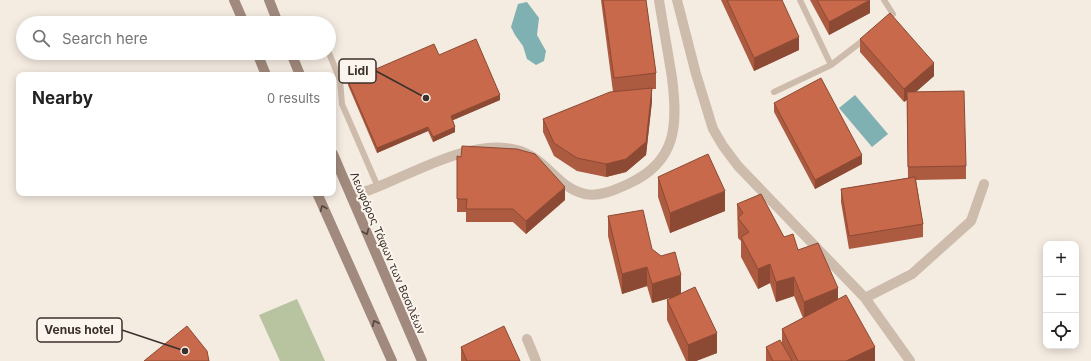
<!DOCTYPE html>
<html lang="en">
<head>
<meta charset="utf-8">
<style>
	:root { --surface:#fff; --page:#f2f2f2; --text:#222; --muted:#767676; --line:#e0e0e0 }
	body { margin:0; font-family:Inter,sans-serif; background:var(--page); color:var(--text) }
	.controls { position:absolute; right:12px; bottom:12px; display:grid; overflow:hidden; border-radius:8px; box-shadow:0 2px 10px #0003 }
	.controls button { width:36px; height:36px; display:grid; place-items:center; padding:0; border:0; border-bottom:1px solid var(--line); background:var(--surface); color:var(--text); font:20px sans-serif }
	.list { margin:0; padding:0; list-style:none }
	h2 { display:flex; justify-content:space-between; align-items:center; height:52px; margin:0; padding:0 16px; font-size:17px }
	h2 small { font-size:13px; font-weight:400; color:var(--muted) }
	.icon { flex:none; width:22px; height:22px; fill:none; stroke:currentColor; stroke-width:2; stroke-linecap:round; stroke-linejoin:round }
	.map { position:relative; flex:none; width:1091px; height:361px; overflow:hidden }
	.search { position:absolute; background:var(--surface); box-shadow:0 2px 10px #0003; left:16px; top:16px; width:320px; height:44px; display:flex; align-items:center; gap:10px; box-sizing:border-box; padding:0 14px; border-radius:22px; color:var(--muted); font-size:15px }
	.panel { position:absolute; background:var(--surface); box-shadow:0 2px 10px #0003; left:16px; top:72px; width:320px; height:124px; border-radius:8px }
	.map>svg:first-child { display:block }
	.green { fill:#b8c4a0 }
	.water { fill:#7fb0b2 }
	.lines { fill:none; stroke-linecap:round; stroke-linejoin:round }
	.lane { stroke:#cdbbac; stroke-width:6 }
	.street { stroke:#cdbbac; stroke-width:10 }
	.secondary { stroke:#a18a7d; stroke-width:10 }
	.wall { fill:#ac5a40 }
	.shaded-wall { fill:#8c4a34 }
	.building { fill:#c8694b; stroke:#8c4a34 }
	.oneway { stroke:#544640 }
	.labels { text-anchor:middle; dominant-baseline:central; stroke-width:4; stroke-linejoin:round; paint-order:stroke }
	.street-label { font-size:11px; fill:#3b302b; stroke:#fbf5ee }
	.leader { fill:none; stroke:#3b302b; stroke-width:1.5 }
	.callout-dot { fill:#3b302b; stroke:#fbf5ee; stroke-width:1.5 }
	.callout { fill:#fbf5ee; stroke:#3b302b; stroke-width:1.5 }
	.callout-label { font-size:12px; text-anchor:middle; font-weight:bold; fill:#3b302b }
</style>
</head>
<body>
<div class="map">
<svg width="1091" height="361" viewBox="0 0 1091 361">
	<rect width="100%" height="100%" fill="#f4ebe1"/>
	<path class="green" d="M297,299l28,62h-45l-21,-46z"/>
	<path class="water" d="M527,2l12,16 -2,17 9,16 -2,10 -8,4 -9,-6 -4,-13 -8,-11 -4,-8 7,-23z
		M855,95l33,39 -16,13 -33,-39z"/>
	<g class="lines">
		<path class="lane" d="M800,0l31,65
			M884,0l9,14 -6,5
			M329,53l11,27 2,24 36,83
			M774,92l57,-27 34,-26"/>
		<path class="street" d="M677,0l19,74 17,55 10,17 15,20 127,132 45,63
			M351,196c10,-4 21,-6 31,-11 37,-15 83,-41 123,-37 41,3 48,39 80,46 14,3 30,-4 43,-10 49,-22 50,-59 44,-106 -4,-26 -9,-52 -13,-78
			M865,298l47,-24 59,-53 13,-37
			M527,339l9,22"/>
		<path class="secondary" d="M234,0l10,23
			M269,0l9,23
			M257,53l9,22
			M291,53l9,22
			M333,154l89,207
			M317,193l75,168"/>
	</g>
	<path class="wall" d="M601,0h45l10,73v16h-4v12l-6,54 -20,17 -20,5 -29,-6 -23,-15 -11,-24v-13l70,-27z
		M721,0h61l17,50 -45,21z
		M810,0h60v13l-41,22z
		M860,39l74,37 -18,16 50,74v13l-50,1 7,44v13l-74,12 -8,-47v-13l67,-11 -1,-78 -3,2 -44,-50z
		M439,55l61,45 -47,20 2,12 -22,10 -5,-11 -51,22 -29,-68v-4z
		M774,103l88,61 -47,25 -41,-77z
		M457,156l108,44 -39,34 -13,-12h-47v-10h-9z
		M658,177l67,34 -55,22 -12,-36z
		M737,204l47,33 14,13 40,49 37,62h-109v-14l16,-3v-15l21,-11 -9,-22 -18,6 -6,-19 -12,6 -17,-32v-16l-3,-3z
		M608,216l44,33 29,44 36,60 -21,8h-10l-19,-41v-20l5,-3 -20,6 -5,-17 -25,8 -14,-58z
		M461,347l59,14h-59z"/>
	<path class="shaded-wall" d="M870,0v13l-41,22v-13z
		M799,37v13l-45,21v-13z
		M934,63v13l-30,26v-13z
		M652,88v13l-6,54 -20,17 -20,5v-13z
		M500,95v5l-49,21v-5z
		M428,127v4l-51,22v-5z
		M455,127v5l-22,10v-5z
		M862,155v9l-47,25v-9z
		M565,187v13l-39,34v-13z
		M725,191v20l-55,22v-20z
		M770,264v19l-12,6v-20z
		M647,267v19l-25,8v-20z
		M681,275v20l-29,8v-19z
		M794,277v19l-18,6v-20z
		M838,288v20l-34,14v-20z
		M717,333v20l-21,8h-8v-16z
		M875,347v14h-29z"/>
	<path class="building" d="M603,0h43l10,73 -42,5z
		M727,0h55l17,37 -45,21z
		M817,0h53l-41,22z
		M890,13l44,50 -30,26 -44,-50z
		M476,39l24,56 -49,21 4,11 -22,10 -5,-10 -51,21 -29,-67 86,-37 5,11z
		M821,78l41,77 -47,25 -41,-77z
		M652,88l-6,54 -20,17 -20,5 -29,-6 -23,-15 -11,-24 67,-27z
		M964,91l2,75 -58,1 -1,-75z
		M462,146l55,3 18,5 30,33 -39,34 -13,-12h-47l1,-10h-10v-43l4,1z
		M708,154l17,37 -55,22 -12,-36z
		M915,177l8,47 -74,12 -8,-47z
		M761,194l23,43 9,-3 5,16 20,-7 20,45 -34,14 -10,-25 -18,5 -6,-18 -12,5 -17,-32 8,-5 -11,-14 5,-5 -6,-9z
		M643,210l9,39 9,7 14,-4 6,23 -29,9 -5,-17 -25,7 -14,-58z
		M695,287l22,46 -29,12 -21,-45z
		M846,295l29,52 -29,14h-48l-16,-32z
		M187,326l20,25 2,10h-65z
		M504,326l16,35h-53l-6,-14z
		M780,340l12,21h-19l-7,-14z"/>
	<defs><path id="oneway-chevron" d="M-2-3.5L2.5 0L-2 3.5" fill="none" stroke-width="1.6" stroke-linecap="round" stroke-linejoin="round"/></defs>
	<g class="oneway">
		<use href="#oneway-chevron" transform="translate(323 208) rotate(-113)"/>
		<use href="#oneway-chevron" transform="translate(366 232) rotate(67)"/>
		<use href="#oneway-chevron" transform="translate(375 323) rotate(-115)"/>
	</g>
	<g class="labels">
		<g class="street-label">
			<text transform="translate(388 253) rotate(67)">Λεωφόρος Τάφων των Βασιλέων</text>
		</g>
	</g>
	<path class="leader" d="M426 98L376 71M185 351L122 330"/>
	<g class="callout-dot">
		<circle cx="426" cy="98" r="4"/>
		<circle cx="185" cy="351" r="4"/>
	</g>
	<g class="callout">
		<rect x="339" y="59" width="37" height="24" rx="4"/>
		<rect x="37" y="318" width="85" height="24" rx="4"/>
	</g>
	<g class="callout-label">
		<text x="358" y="75">Lidl</text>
		<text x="79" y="334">Venus hotel</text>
	</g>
</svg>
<div class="controls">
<button>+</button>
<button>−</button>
<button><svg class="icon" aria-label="locate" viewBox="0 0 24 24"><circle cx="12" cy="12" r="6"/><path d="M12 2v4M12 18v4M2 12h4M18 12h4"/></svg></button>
</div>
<div class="search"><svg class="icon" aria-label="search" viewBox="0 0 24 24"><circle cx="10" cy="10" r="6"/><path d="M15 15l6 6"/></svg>Search here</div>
<section class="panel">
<h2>Nearby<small>0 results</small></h2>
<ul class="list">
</ul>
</section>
</div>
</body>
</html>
